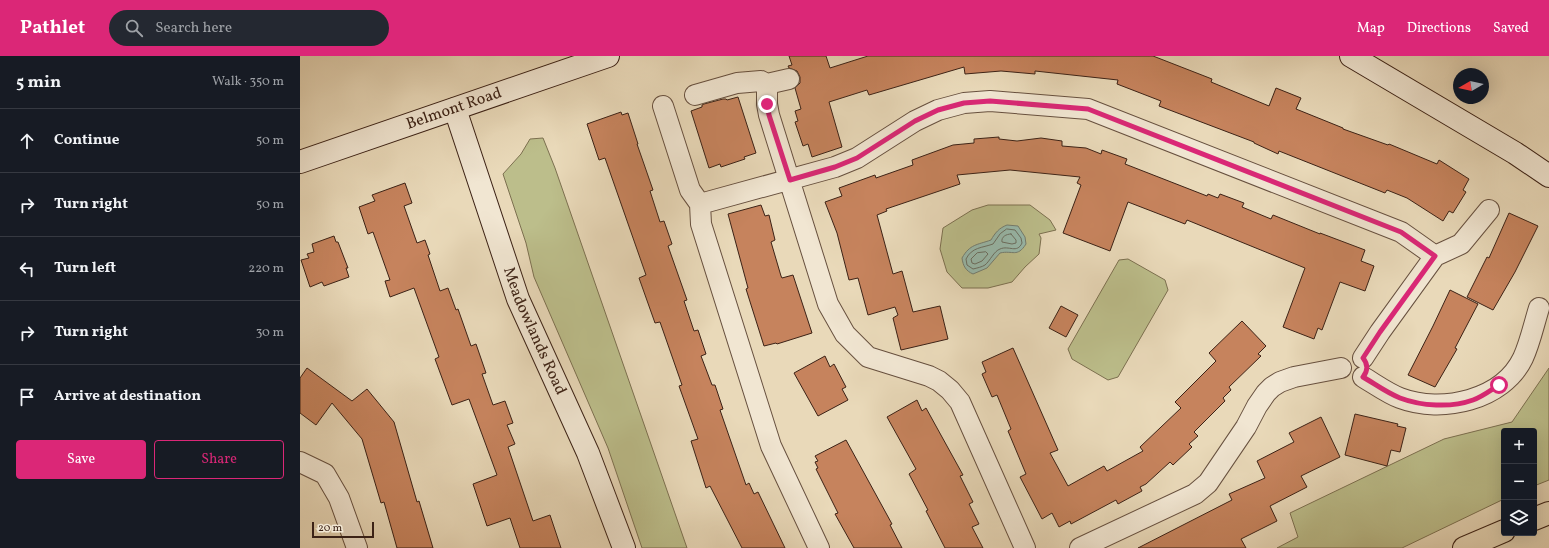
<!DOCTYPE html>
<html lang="en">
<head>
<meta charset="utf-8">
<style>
	:root { --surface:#171b24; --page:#242831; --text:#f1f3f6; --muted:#9ea1a6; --line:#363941; --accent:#db2777 }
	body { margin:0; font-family:Vollkorn,serif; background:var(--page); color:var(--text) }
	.controls { position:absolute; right:12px; bottom:12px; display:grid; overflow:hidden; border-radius:4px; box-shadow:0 4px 16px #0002 }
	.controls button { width:36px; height:36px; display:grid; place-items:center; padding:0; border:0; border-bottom:1px solid var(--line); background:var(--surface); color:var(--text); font:20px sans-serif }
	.compass { position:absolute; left:1153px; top:12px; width:36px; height:36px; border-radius:50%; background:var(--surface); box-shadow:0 4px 16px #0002; rotate:261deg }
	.scale { position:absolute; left:12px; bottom:10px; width:62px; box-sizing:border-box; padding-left:4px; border:2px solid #3c2216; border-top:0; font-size:11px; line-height:14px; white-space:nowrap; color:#3c2216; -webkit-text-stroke:3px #f1e6d2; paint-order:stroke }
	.stop { position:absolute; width:12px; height:12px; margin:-9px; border:3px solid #db2777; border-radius:50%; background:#fff }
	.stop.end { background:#db2777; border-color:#fff; box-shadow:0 1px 4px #0008 }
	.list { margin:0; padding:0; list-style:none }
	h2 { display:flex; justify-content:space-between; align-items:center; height:52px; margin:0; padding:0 16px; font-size:17px }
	h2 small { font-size:13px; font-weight:400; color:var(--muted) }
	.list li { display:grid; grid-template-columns:26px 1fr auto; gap:12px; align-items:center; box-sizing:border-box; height:64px; padding:0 16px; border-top:1px solid var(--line) }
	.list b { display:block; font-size:15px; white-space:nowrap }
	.list em { font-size:13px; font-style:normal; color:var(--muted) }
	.actions { display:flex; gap:8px; padding:12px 16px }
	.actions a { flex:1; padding:9px 0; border:1px solid var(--accent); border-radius:4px; text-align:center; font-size:14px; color:var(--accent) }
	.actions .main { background:var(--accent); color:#fff }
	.icon { flex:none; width:22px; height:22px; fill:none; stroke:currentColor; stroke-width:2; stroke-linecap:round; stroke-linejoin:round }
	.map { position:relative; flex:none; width:1249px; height:492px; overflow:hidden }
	header { display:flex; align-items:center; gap:24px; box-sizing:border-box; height:56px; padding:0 20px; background:var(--accent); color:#fff }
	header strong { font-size:19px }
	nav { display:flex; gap:22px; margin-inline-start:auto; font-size:14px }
	.search { width:280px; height:36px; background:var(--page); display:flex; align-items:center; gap:10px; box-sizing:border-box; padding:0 14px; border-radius:22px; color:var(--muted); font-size:15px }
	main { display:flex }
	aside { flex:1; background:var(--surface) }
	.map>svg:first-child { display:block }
	.green { fill:#bcbe8b; stroke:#7c7050 }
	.water { fill:#98baac; stroke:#737d70 }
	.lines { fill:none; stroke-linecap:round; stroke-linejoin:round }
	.shore { stroke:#6a6e61; stroke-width:1 }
	.building { fill:#c6835d; stroke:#3c2216 }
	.street-casing { stroke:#67503f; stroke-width:22 }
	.secondary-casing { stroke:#3c2216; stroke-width:24 }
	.highway-casing { stroke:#3c2216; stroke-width:24 }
	.street { stroke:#f1e6d2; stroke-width:20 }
	.secondary { stroke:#f1e6d2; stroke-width:22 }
	.highway { stroke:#e9d9b9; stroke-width:22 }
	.route { stroke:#db2777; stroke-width:5 }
	.labels { text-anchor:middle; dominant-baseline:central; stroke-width:3.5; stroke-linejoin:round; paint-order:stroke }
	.street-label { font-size:16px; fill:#3c2216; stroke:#f1e6d2 }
</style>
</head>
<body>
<header>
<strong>Pathlet</strong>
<div class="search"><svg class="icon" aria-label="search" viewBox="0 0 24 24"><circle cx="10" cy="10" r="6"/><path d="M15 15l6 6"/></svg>Search here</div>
<nav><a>Map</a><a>Directions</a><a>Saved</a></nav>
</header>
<main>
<aside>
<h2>5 min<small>Walk · 350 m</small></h2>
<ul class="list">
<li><svg class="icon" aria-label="ahead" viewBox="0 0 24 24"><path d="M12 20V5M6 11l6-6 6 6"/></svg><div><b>Continue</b></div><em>50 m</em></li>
<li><svg class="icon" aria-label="right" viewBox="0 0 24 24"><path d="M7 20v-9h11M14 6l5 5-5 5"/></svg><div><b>Turn right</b></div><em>50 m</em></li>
<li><svg class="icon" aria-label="left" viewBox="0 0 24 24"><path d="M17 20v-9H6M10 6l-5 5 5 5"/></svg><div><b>Turn left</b></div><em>220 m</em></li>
<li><svg class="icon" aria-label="right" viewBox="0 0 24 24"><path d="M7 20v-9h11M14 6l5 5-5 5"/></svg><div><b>Turn right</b></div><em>30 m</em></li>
<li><svg class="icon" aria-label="arrive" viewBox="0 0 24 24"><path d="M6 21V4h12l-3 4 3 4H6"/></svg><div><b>Arrive at destination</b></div></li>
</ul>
<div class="actions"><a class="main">Save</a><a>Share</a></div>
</aside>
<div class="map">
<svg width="1249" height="492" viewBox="0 0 1249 492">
	<rect width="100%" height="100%" fill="#e9d9b9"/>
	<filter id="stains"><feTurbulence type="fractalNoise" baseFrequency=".005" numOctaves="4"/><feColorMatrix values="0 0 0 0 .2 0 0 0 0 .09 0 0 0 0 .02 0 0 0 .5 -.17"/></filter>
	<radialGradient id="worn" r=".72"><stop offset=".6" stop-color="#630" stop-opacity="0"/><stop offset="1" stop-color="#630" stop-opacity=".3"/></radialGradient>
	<path class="green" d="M243,82l12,30 132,380h-45l-34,-100 -74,-171 -8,-34 -23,-69 18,-20 9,-15z
		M688,149h42l20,15 6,10 -17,4 2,4 -2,16 -14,13 -13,15 -24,6h-26l-15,-16 -7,-23 3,-21 29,-18z
		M828,203l37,21 3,10 -50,87 -10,3 -36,-21 -4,-10 51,-89z
		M1249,312v112l-15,6v-55h-30v68l-102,49h-125l21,-11 -8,-24 154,-74 68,-17z"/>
	<path class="water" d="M707,169l11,1 7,11 1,7c-9,14 -13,6 -26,9l-13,15 -14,6c-7,-3 -10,-8 -11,-16 8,-14 15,-13 29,-18 4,-7 8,-12 16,-15z"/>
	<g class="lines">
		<path class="shore" d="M707,173l8,1 6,8 1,5c-5,11 -13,2 -22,6 -6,2 -10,12 -15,16 -3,2 -8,3 -12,4l-6,-4 -1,-6c6,-12 16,-11 27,-15l7,-10z
			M711,178l5,6v3l-4,1 -10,-2c-1,-5 4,-8 9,-8z
			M686,196l2,2 -6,7 -7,3 -3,-1 -1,-4 6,-6z"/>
	</g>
	<path class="building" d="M489,0h37l4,12 38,-12h285l59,23 -1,3 58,24 7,-18 25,10 -5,11 47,19v1l45,16 1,-1 48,20 2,-4 30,19 -6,11 3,2 -13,21 -4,-2 -6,10 -36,-23 -20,-8 -2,3 -106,-42 -1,3 -24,-11v-1l-95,-36 2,-5 -44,-17 1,-4 -83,-9v3l-34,-3 -36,3 -1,-7 -95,28 -2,-5 -38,12 13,45 -30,10 -4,-13 -5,2 -8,-24 3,-1 -3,-10 6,-2 -6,-21 5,-5v-6l-3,-6 -8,-3 -1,-2 4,-1z
		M438,41l18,56 -12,4 1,2 -24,8 -1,-3 -11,4 -18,-57 11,-4v-2l2,-1 19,-5h3l1,1z
		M321,56l1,3 6,-2 10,31h-1l16,46 -3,1 10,31 4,-1 8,23 -4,2 19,54 -3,1 10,30 4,-1 8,24 -5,2 11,29h3l8,24 -3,1 26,75 3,-2 5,11 4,-2 27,56h-43l-32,-62 -4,2 -15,-47 7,-2 -19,-53 3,-1 -22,-63 -5,1 -16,-45 7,-3 -41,-117 -6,2 -12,-36z
		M699,81v2l18,2 24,-3 21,3v5l24,2 15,6 1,-4 25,9 -2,5 82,32 1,-2 10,4 2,-4 24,9 -2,4 29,12 2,-4 47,19v-1l45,17 -4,11 13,5 -9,25 -25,-9 -18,48 -4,-2 -4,11 -31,-12 22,-59 -118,-48 -2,4 -57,-22 -18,49 -47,-18 18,-48 -4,-2 3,-6 -70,-7 -53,5 3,9 -74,25 1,2 -10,4 16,59 9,-3 11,41 27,-6 8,33 -47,11 -8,-32 5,-3 -3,-8 -27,8 -10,-37 -9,2 -12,-47 -12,-31 17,-6 -3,-8 36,-13 1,3 37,-13 -1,-5 41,-15 21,-2v-4z
		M105,127l7,20 -8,3 13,37 8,-3 5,14 -2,1 12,36 8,-3 8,22 2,-1 13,37 5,-2 10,29 -4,1 11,31 12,-4 8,22 -6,2 8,19 -7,3 25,74 17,-6 11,33h-41l-10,-30 -23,8 -14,-42 24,-9 -28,-76 -17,6 -17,-46 4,-2 -25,-69 -24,9 -5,-16 5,-1 -17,-48 -5,2 -9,-27 16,-6 -3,-6z
		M461,149l4,11 4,-1 6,25 -4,2 10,34 1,2 11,-3 19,58 -35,11 -1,-1 -12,3 -18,-57 2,-1 -20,-74z
		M1209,157l29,13 -23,46 -22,38 -26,-13 20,-40 2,1z
		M34,180l2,6h2l10,26h-2l3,9 -25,9 -2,-4 -12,5 -9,-27 8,-2 -2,-4 7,-2 -2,-8z
		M1150,234l28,14 -23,44 2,1 -22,38 -27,-12 25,-49z
		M761,250l17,9 -12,22 -17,-9z
		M942,265l24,25 -8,8 3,2 -32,31 2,3 -8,8 2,3 -31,31 4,4 -9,8 3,3 -19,18 -3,-3 -24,22 -6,3 2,4 -24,13 -2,-4 -45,24 -1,-3 -11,6 -7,-14 -10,6 -22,-42 6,-3 -18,-43 3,-2 -14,-34 -5,2 -10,-23 4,-2 -4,-10 31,-14 45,102 -8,3 18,33 36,-20 3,5 36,-20 -3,-4 41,-39 -6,-6 41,-41 -7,-8z
		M525,300l5,11 4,-3 12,23 -4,2 6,11 -30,16 -24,-43z
		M7,312l45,33 15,-12 27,33 23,80 2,-1 14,47h-36l-13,-46 -3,1 -19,-64 -30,-36 -16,22 -16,-12v-35z
		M617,344l5,11 4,-3 37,67 -3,1 13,26 -4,2 10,20 -7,3 11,21h-38l-19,-37 2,-1 -19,-36 7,-5 -29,-52z
		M1055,358l43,10 -1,2 9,2 -6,24 -9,-2 -4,16 -42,-11z
		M1021,361l19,40 -39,19 6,11 -37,19 7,15 -36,18 5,9h-108l94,-48 -3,-6 36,-16 -8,-17 37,-19 -5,-9z
		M546,384l46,84 -2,1 12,23h-48l-19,-34 3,-1 -22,-44 2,-1 -3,-6 3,-1 -3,-5z"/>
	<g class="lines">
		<g class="street-casing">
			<path id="street" d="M467,28v20l2,11 59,189 17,30 23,23 61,19 10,5 11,9 10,12 65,146
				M395,39l42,-12 24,-2 6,3 22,-5
				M363,50l27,84 10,14 1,20 70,222 48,102
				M400,148l135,-37 22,-9 58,-37 23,-11 26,-7 26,-2 98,8 313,123 34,24
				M1063,302l17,-26 55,-76 26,-12 28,-34
				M1063,321c12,7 24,16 37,21 42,16 103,2 123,-40 7,-15 11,-34 16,-50
				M0,406l25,12 14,24 18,50
				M780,492l115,-54 13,-11 38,-56 11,-21 9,-13 6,-6 8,-5 14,-5 47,-9"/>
		</g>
		<g class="secondary-casing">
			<g id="secondary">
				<path d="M1051,0l164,97 34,23"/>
				<path id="s1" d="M155,53l63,190 70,154 36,95"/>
				<path id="s2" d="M0,106l308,-106"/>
			</g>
		</g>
		<g class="highway-casing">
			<path id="highway" d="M1234,463l15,-6
				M1164,492l40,-17"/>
		</g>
		<use href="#street" class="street"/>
		<use href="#secondary" class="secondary"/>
		<use href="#highway" class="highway"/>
	</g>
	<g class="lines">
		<path class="route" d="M467,48l2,11 21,65 45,-13 22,-9 58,-37 23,-11 26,-7 26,-2 98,8 313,123 34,24 -55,76 -17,26c5,6 5,13 0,19 12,7 24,16 37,21 21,8 51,10 73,2 9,-3 18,-10 26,-15"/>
	</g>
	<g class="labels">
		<g class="street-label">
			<text stroke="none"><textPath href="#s2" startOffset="163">Belmont Road</textPath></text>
			<text stroke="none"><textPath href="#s1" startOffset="236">Meadowlands Road</textPath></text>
		</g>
	</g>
	<rect width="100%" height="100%" filter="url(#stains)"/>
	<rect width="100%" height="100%" fill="url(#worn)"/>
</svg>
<div class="controls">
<button>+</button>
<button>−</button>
<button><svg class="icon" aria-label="layers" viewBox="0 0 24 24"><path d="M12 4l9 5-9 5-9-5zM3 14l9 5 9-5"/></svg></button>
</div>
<svg class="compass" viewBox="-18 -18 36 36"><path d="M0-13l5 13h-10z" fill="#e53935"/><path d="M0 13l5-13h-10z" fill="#9ea1a6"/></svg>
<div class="scale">20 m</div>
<div class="stop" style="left:1199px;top:329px"></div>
<div class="stop end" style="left:467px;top:48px"></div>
</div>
</main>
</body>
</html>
